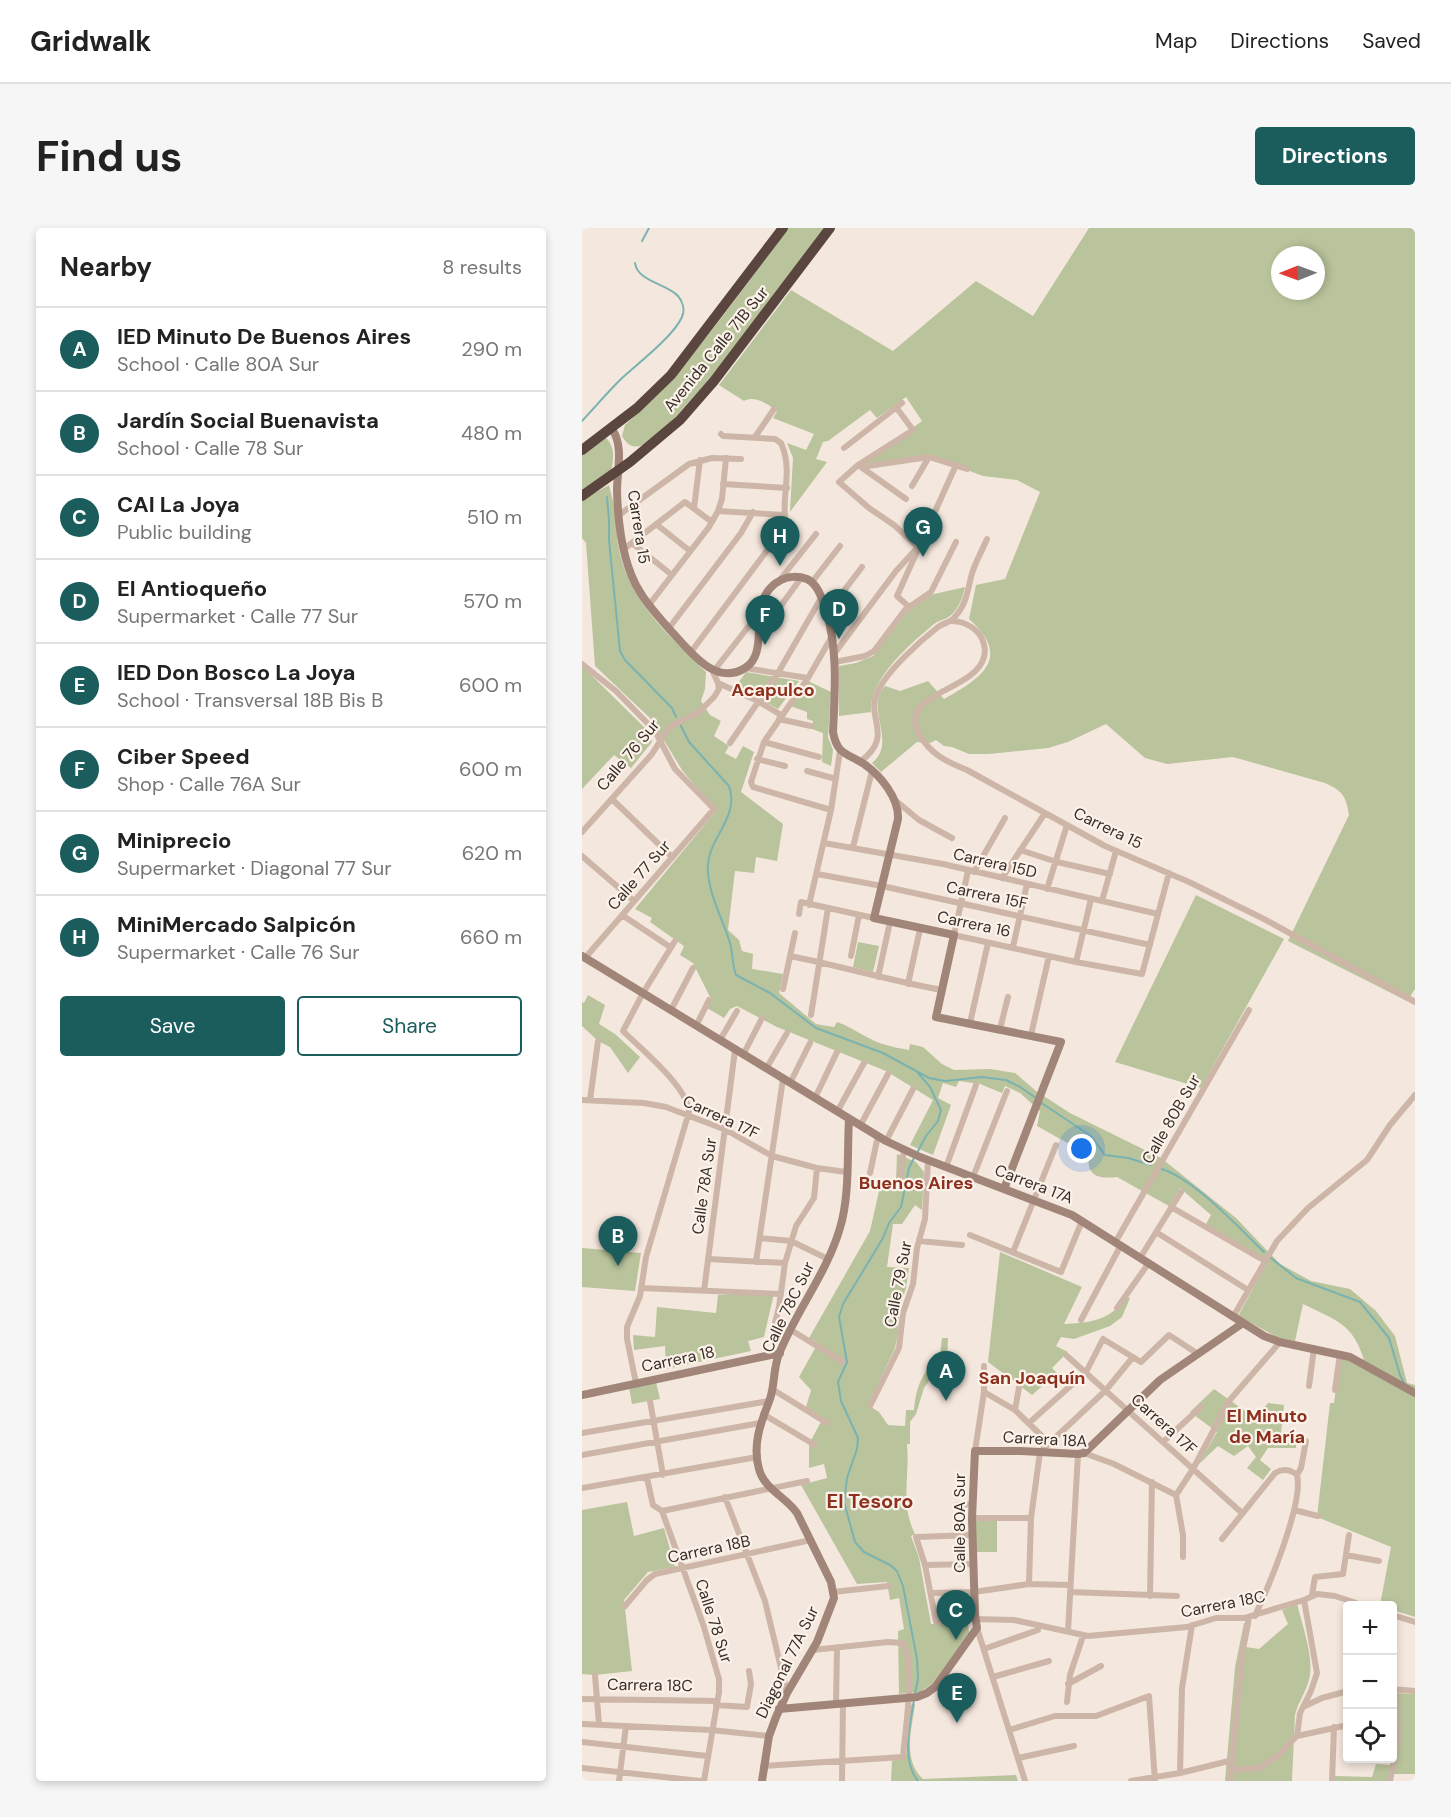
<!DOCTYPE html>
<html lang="en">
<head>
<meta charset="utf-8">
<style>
	:root { --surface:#fff; --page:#f6f6f6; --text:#222; --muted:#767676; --line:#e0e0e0; --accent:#1b5d5d }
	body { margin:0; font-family:"DM Sans",sans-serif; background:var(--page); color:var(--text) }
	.controls { position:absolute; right:18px; bottom:18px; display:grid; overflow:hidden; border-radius:6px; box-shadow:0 3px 9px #0003 }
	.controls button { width:54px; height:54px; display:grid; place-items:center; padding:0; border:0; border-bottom:2px solid var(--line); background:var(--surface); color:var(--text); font:30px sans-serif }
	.compass { position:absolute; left:689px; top:18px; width:54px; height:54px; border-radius:50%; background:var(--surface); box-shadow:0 3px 9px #0003; rotate:269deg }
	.you { position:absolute; left:500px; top:921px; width:21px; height:21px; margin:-15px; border:4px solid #fff; border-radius:50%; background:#1a73e8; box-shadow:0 0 0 9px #1a73e833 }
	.badge { display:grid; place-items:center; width:39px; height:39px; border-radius:50%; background:var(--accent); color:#fff; font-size:20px; font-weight:700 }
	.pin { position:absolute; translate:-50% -50px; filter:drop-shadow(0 2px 3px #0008) }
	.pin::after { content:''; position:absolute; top:32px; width:21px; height:18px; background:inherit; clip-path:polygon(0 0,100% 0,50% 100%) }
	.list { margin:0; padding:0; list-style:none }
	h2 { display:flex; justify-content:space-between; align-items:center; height:78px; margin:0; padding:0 24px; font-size:26px }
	h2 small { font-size:20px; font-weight:400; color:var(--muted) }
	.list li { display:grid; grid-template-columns:39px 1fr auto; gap:18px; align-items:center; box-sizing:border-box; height:84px; padding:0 24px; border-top:2px solid var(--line) }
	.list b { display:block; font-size:22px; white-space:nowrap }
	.list p { margin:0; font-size:20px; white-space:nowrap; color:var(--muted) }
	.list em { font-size:20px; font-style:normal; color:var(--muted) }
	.actions { display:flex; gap:12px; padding:18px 24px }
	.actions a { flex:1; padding:14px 0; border:2px solid var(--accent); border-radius:6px; text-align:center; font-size:21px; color:var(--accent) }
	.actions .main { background:var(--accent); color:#fff }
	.icon { flex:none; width:33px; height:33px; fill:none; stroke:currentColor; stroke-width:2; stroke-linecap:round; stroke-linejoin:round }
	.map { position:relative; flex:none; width:833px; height:1553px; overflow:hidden; border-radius:6px }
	header { display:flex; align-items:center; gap:36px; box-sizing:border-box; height:84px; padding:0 30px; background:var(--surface); border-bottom:2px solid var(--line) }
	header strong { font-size:28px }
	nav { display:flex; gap:33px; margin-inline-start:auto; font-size:21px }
	.intro { display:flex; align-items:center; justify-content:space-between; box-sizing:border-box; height:144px; padding:0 36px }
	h1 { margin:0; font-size:42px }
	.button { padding:15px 27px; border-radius:6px; background:var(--accent); color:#fff; font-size:21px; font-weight:700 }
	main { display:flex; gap:36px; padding:0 36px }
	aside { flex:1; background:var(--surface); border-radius:6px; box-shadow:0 3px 9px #0003 }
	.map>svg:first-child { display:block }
	.green { fill:#b9c49c; fill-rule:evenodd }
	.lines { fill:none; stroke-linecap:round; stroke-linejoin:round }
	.stream { stroke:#7ab2b1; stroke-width:2 }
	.street { stroke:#cdb6a8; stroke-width:6 }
	.secondary { stroke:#a18579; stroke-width:8 }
	.highway { stroke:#5a463f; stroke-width:10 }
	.labels { text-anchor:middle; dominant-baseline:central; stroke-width:4.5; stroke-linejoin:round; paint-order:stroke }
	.street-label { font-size:16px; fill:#392d28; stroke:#fbf2ea }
	.neighbourhood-label { font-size:18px; font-weight:bold; fill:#8d301d; stroke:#fbf2ea }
	.quarter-label { font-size:20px; font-weight:bold; fill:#8d301d; stroke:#fbf2ea }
</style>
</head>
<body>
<header>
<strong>Gridwalk</strong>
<nav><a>Map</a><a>Directions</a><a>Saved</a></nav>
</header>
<div class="intro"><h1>Find us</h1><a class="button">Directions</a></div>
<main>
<aside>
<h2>Nearby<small>8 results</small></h2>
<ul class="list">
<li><span class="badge">A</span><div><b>IED Minuto De Buenos Aires</b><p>School · Calle 80A Sur</p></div><em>290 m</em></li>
<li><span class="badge">B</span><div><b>Jardín Social Buenavista</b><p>School · Calle 78 Sur</p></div><em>480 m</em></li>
<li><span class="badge">C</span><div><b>CAI La Joya</b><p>Public building</p></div><em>510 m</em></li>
<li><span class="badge">D</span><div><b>El Antioqueño</b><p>Supermarket · Calle 77 Sur</p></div><em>570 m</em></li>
<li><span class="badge">E</span><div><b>IED Don Bosco La Joya</b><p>School · Transversal 18B Bis B</p></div><em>600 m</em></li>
<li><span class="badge">F</span><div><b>Ciber Speed</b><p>Shop · Calle 76A Sur</p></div><em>600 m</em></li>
<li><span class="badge">G</span><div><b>Miniprecio</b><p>Supermarket · Diagonal 77 Sur</p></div><em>620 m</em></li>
<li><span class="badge">H</span><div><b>MiniMercado Salpicón</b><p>Supermarket · Calle 76 Sur</p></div><em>660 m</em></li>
</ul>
<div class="actions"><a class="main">Save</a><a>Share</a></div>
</aside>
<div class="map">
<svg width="833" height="1553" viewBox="0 0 833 1553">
	<rect width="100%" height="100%" fill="#f4e7dd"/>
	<path class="green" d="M206,0h37c-45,60 -88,123 -140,178 -11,13 -25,30 -40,38 -11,6 -18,1 -23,-8l3,-11c64,-58 112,-128 163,-197z
		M507,0h326v761l-8,12 -119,-60 61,-126c-3,-19 -6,-24 -24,-32l-92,-26 -66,7 -22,-6 -39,-34 -38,18 -20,6 -59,6h-20l-17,-7 -8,-1 -8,-6 -6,3 -13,-1 -36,30 -9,-9c26,-21 -8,-55 13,-77l15,5 28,-10 16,18c37,-21 69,-41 25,-80l7,-34 29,-6 35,-87 -23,-12 -34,-4 -56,-21 -60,11v-4l55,-41 -16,-24 -29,21 -7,-8 -42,31 -5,1 -7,17 11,3 -37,50 3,-54 -6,-15 19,7 8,-16 -41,-16 4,-7c-10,-7 -22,-16 -33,-10l-25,-16 72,-95 102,61 83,-70 57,35zM698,27h36v36h-36z
		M24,210c9,8 8,21 5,33l-29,19v-36z
		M27,257c2,9 5,18 6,27 2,11 1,22 3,32 8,54 51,92 88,128l-1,17 -4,12 9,14 11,6 -7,15 15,10 -4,7 11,6 7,-13 11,6 -13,40 42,32 -6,37 -21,-4 -2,16 -19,-2 -7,59 11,10 3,11 11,3 -1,15 31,5 -4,19 37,31 18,3 3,-5c9,3 17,8 26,13 15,9 29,12 46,15l1,-6 13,3 19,17 12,6 36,-1 25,4 21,18 34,22 91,45 75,60 44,46 31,17 39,8 26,22 19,25 12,47 8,2v232l-22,-7 -1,-4 -12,-1 11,-58 -74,-30 13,-114h4l7,-52 23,9c-11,-37 -29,-40 -61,-56l-8,37 -18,-4 -39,-21 28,-51 -60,-41 5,-9 -31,-27 -11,18 -52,-29c-19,2 -31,-1 -28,-22l-52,-29 3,-15 -20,-18 -15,-7 -3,7 -22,-9 -21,-3 -3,6 -13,-4 -5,15 13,7 -18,50 -23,-10 23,-45 -47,-29 -109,-44 -40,-21 -7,3 -6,9 -17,-10 4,-9 -18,-36 -13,-8 4,-9 -34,-24 2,-4 -17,-9 81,-98 -34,-41 -31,-51 -56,-53 -9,-123 -4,-5v-38z
		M383,359c-2,10 -7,23 -15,29 -5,4 -11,4 -16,8 -23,19 -66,56 -63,88l-32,4v-50l17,-3 17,-7 33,-43 24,-18z
		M0,438l66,65 4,11 -21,26 -17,-13 -32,34z
		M164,444l53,9 -21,28 -42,-23z
		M226,453l23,11 -3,45 5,13 -2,16 -9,-4 1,-29 -11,-4 1,-8 -6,-2v-7l-17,-6z
		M614,667l88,44 -83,149 -86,-26z
		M276,714l21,4 -6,26 -20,-5z
		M6,767l17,10 -6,19 16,10 25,23 -12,16 -18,-26 -12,-6 -16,-15v-24l2,1z
		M315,926l19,8 8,10 -2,38 -7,-5 -13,19h-9l-6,43 22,1 -3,20 -7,22 -1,24 -3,14 -27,57 11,7 9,13 17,1 1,-16h8c2,-19 5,-31 18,-46h7l3,-26h6l-1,24 -12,10 -11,16 -8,26 -6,8v22h-3c3,31 -7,61 8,90l-4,2 8,22 12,66h37l1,9 -37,51 -12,8 -21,2 -1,-63 6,-2 -5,-31 -9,2 -3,-18 -30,2 -56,-99 26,-7 -3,-14 -15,4v-24l14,-26 -17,-11 5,-17 -12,-13 19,-34 -9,-5 61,-107 11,-49 15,-1z
		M0,1020l59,5 -6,38 -53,-4z
		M418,1024l82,35 -18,37c28,-1 46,-4 63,-27l3,1 -8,19 -12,9 -36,13 -13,-2 -5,9 12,6 -16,16 5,5 -25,22 -44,-33z
		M192,1065l-10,44 -16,4 3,10 -85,18 -1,-23 -31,4 -1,-15 22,2 2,-30 59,6 2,-18z
		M74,1154l4,17 -28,5 -3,-17z
		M632,1161l41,29 13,-15 16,2 -4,37 16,1v5h-28l-8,12 11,9 -8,11 -16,-12 9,-11 -8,-11 -14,10 -16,-10 -20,19 19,-33 -27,-20z
		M45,1274l7,34 30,-8 11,39 -27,5 -24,28 8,71 -37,4 -13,-1v-164z
		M393,1293h22v31h-21z
		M715,1376c5,20 16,51 13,71 -2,15 -12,26 -15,40l-3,66h-67l10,-114 9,-44h7l-5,24 13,2 29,-25 -6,-14z
		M811,1465l22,1v80h-24l-1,7h-55v-5l37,1 4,-13 14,1 1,-6 1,-1z
		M333,1476c-3,24 -13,56 8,75l93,-4 2,6h-127l1,-20 14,-4 4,-52z"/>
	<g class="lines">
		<path class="stream" d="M60,13l7,-13
			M0,193c13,-14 25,-28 38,-41 17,-16 53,-43 62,-63 3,-7 1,-15 -4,-21 -11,-12 -41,-15 -43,-33
			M25,269l2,23v20l11,111 5,9 47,48 4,9
			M98,496l9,18 40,44c12,33 -25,54 -21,87 2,24 15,47 22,70 3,10 2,22 6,32l34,18 46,35 67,25 46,25 16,3 37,-4 24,3 14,7 16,11
			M458,874l51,34 14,19 23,3 23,7
			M335,925l9,-17 12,-15 3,-11 -11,-23 -12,-14
			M332,930l-5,10 -8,39 -12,16 -6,15 -40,66 -4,13 8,45 -9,20 3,19 17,37 -1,11 -10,29 -3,24 11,40 9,10 26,13 7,6 6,15 14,73 1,20 -3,15
			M577,940c35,10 79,59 105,84
			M689,1030l25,20 64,24 29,36 11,37 4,8
			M332,1472c-4,24 -13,61 4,81"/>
		<path class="street" d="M173,209l19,-28
			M262,220l58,-45
			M279,239l68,-10 38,12
			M279,239l45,32
			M141,256l64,4
			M330,258l17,-29
			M112,280l6,-48
			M136,283l66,4
			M37,287l70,-51 23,-6 29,1
			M74,296l34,27
			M50,315l40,32
			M42,321l61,-47 27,20
			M197,353l37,-47
			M230,354l28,-36
			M67,377l60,-78 9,-16 4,-12 4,-41
			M327,379l-12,-11 59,-131
			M245,385l35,-46
			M369,393c11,0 22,5 29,14 4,6 6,15 4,22 -9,35 -87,35 -65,77 11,20 28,28 48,36l138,76 84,36 75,37 151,83
			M87,400l72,-95 12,-21
			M177,408l42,-58
			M109,424l95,-127c-6,-29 8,-52 -5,-82l-6,-4 -52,-3 -2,-2
			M252,426l62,-83 22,-24 -24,-22 -25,-17 -30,-26 19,-17 55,-35 -17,-23
			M253,434l30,-6 9,-5 31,-41 26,-18 25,-50
			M0,436l34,27 39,40 20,38 39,40 -129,149
			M163,440l63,10
			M136,455l40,18 23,14
			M197,491l32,7
			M182,514l55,15
			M148,515l48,-70 43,-75
			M175,531l28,7
			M278,534c36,-27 4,-44 18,-71 9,-20 42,-50 60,-64 5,-4 11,-4 15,-8 13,-13 14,-26 18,-42 3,-13 11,-26 16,-38
			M225,543l29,8
			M30,571l60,58
			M313,572l24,20 33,18
			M249,582l-78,-23 -2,-5 13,-40 44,-64 23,-40
			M0,604l70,-78 17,-27 30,-15 15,-15 5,-8 -1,-6 -5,-11 46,-59
			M242,615l119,21 215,50
			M271,619l19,-76
			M438,622l37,12 53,12
			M0,628l52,45
			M386,643l-14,64 122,27 66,12 27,-101
			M392,644l31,-54
			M235,646l65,12 268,59
			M420,650l43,-65
			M465,661l20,-64
			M520,673l14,-50
			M227,677l22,-95 9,-59
			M217,686l2,-12 73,16
			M40,687l48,32
			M431,719l14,-63
			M208,728c51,10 101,25 152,34
			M269,728l8,-41
			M494,734l15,-63
			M296,749l12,-55
			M326,756l12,-55
			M201,761l12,-56
			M89,782l22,-42
			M229,787l17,-107
			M388,795l18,-80
			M114,798l13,-26
			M418,801l8,-32
			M449,807l18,-79
			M138,812l17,-29
			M161,827l19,-37
			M184,841l21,-36
			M208,855l20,-40
			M233,870l22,-46
			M0,872l62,3 22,4 60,23 46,26 45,12 29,4
			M8,872l8,-59
			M255,884l27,-49
			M278,898l28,-52
			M304,913l27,-52
			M364,939l30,-82
			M288,945l8,-37
			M391,949l34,-86
			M317,954l5,-32
			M589,979l94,54
			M574,1004l92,58
			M388,1007l91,37 21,-51
			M178,1010l31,3 37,18
			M337,1013l43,4
			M534,1013l133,-231
			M431,1024l43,-107
			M558,1030l41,-66
			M126,1031l77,4
			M174,1034l27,-183
			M59,1060l140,6
			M122,1063l31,-241
			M535,1080l31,-44
			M651,1089l44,-76 31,-33 59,-48 23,-35 25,-30
			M499,1092l40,-75
			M209,1102l52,32
			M207,1106l-16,-3 6,-24 6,-44 11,-37 18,-28 3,-30
			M485,1128l175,157
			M54,1155l-9,-44v-12l13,-31 6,-39 43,-145c-1,-25 -48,-63 -66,-81l20,-38 32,-52
			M727,1158l5,-38
			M190,1161l55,34
			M753,1162l5,-36
			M402,1164l31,18 34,33
			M68,1173l13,74
			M288,1178l29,-58 4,-35 10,-29 4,-36 8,-29 3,-59
			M433,1182l5,-28
			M181,1186l52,31
			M447,1195l57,-51 17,-33 38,23 28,-27 29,19
			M0,1205l187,-32
			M581,1214l38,-35
			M393,1223l9,-59v-26
			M502,1225l30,11 62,31
			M0,1227l178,-32
			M65,1250l6,27 9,6 41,113 16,55v13l-15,89
			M0,1260l175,-31
			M143,1269l40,104 22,92
			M376,1277l15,-1
			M712,1282l24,6
			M80,1283l145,-30
			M390,1290h59
			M391,1307l-57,2 9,28 11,57 39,-3 39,1 74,16 99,-9 29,-9h28l60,-18 13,-6 18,2 30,10
			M640,1311l53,-66c7,-4 15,-4 22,2
			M764,1327l33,6
			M601,1329v-22l-7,-40 17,-26 36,-68 51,-59
			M343,1337l49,-1
			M447,1356l2,-66 9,-66 66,-62 27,-33
			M251,1364l55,-6
			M488,1364l107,4
			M349,1365l43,-1 55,-8 41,1
			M730,1367l3,-18 28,-3 6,-39
			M568,1368l2,-114
			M43,1378l22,-26 8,-6 156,-34
			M810,1387l23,7
			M673,1388c13,-28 49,-113 42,-141l4,-7 5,-27
			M395,1400l48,153
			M486,1403l10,-177
			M402,1421l54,-19
			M13,1447l4,49
			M411,1449l56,-16
			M486,1456l33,-18
			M811,1461l22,2
			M0,1471l135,2
			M485,1474l3,-27 13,-39
			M254,1476l1,-56
			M134,1477l31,2 4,-23 -2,-13
			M721,1479l19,-9 26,-7
			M0,1496l129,6 58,6
			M427,1502l46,-14h41l53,-20 6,85
			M715,1508l3,-23 11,-22 6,-18 -13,-73
			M0,1514l125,14
			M436,1530l56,-12
			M181,1538l140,-9c2,-26 13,-93 0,-114l-15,-1 -75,8
			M0,1540l118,13
			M650,1542l28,-2 17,-12 20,-20 51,-11
			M598,1545l2,-85 10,-63
			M37,1553l7,-55
			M260,1553l1,-78
			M549,1553l49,-8 53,-13
			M648,1553l12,-126 7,-38
			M750,1553l2,-54
			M808,1553l8,-42 -3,-50"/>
		<path class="secondary" d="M30,201c12,17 5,42 5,62 1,33 5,73 23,101 8,14 20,26 31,39 18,19 44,56 74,37 28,-17 -2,-69 36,-88 7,-4 18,-4 26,-1 11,5 15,20 19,31 12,40 9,80 7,122 4,23 14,21 31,32 17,12 35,34 34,55l-24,99 80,17 -18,82 125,25 -57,147
			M0,728l304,185 34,16 152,58 192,121 16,6 70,15 65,36
			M0,1167l198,-42
			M197,1481l138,-12 10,-4 8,-6 42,-59 -2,-13 -3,-97 3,-67h46l57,3 6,-1 76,-73 83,-57
			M180,1553l7,-45 7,-19 11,-24 30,-51 17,-44 -3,-16 -34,-69c-11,-16 -33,-24 -38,-44 -7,-25 2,-47 11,-70 5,-15 3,-30 9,-45 17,-43 48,-81 61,-126 10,-33 7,-75 9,-109"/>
		<path class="highway" d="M0,222l55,-42 34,-33 112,-147
			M0,268l48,-34 50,-42 34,-39 116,-153"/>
	</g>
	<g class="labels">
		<g class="street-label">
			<text transform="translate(134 121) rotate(-51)">Avenida Calle 71B Sur</text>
			<text transform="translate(57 299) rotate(81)">Carrera 15</text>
			<text transform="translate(46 527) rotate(-50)">Calle 76 Sur</text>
			<text transform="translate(526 600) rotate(26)">Carrera 15</text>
			<text transform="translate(413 635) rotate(13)">Carrera 15D</text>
			<text transform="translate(57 647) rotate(-49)">Calle 77 Sur</text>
			<text transform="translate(405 667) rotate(12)">Carrera 15F</text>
			<text transform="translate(392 696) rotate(12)">Carrera 16</text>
			<text transform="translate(139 889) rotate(25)">Carrera 17F</text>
			<text transform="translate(589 891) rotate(-60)">Calle 80B Sur</text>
			<text transform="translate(452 956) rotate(21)">Carrera 17A</text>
			<text transform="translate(122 958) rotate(-82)">Calle 78A Sur</text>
			<text transform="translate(316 1056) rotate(-79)">Calle 79 Sur</text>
			<text transform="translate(206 1079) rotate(-64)">Calle 78C Sur</text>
			<text transform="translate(96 1131) rotate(-12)">Carrera 18</text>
			<text transform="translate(582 1196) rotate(42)">Carrera 17F</text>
			<text transform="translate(463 1211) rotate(3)">Carrera 18A</text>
			<text transform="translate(377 1295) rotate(-90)">Calle 80A Sur</text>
			<text transform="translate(127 1321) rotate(-12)">Carrera 18B</text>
			<text transform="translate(641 1376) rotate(-11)">Carrera 18C</text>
			<text transform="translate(132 1393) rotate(72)">Calle 78 Sur</text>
			<text transform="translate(205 1434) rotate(-64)">Diagonal 77A Sur</text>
			<text transform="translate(68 1457) rotate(1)">Carrera 18C</text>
		</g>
		<g class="neighbourhood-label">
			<text x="191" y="462">Acapulco</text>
			<text x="334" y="955">Buenos Aires</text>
			<text x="450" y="1150">San Joaquín</text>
			<text x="685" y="1188">El Minuto<tspan x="685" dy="21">de María</tspan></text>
		</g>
		<g class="quarter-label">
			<text x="288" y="1273">El Tesoro</text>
		</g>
	</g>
</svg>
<div class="controls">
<button>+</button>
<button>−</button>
<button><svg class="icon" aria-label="locate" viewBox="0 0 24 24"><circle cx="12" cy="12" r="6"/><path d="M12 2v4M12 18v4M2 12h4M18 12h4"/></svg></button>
</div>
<svg class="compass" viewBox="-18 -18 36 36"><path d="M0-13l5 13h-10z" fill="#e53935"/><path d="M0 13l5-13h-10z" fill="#767676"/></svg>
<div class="you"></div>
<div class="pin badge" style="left:364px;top:1173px">A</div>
<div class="pin badge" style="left:36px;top:1038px">B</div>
<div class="pin badge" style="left:374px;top:1412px">C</div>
<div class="pin badge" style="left:257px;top:411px">D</div>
<div class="pin badge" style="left:375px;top:1495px">E</div>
<div class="pin badge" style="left:183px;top:417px">F</div>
<div class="pin badge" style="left:341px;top:329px">G</div>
<div class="pin badge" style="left:198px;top:338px">H</div>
</div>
</main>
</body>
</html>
